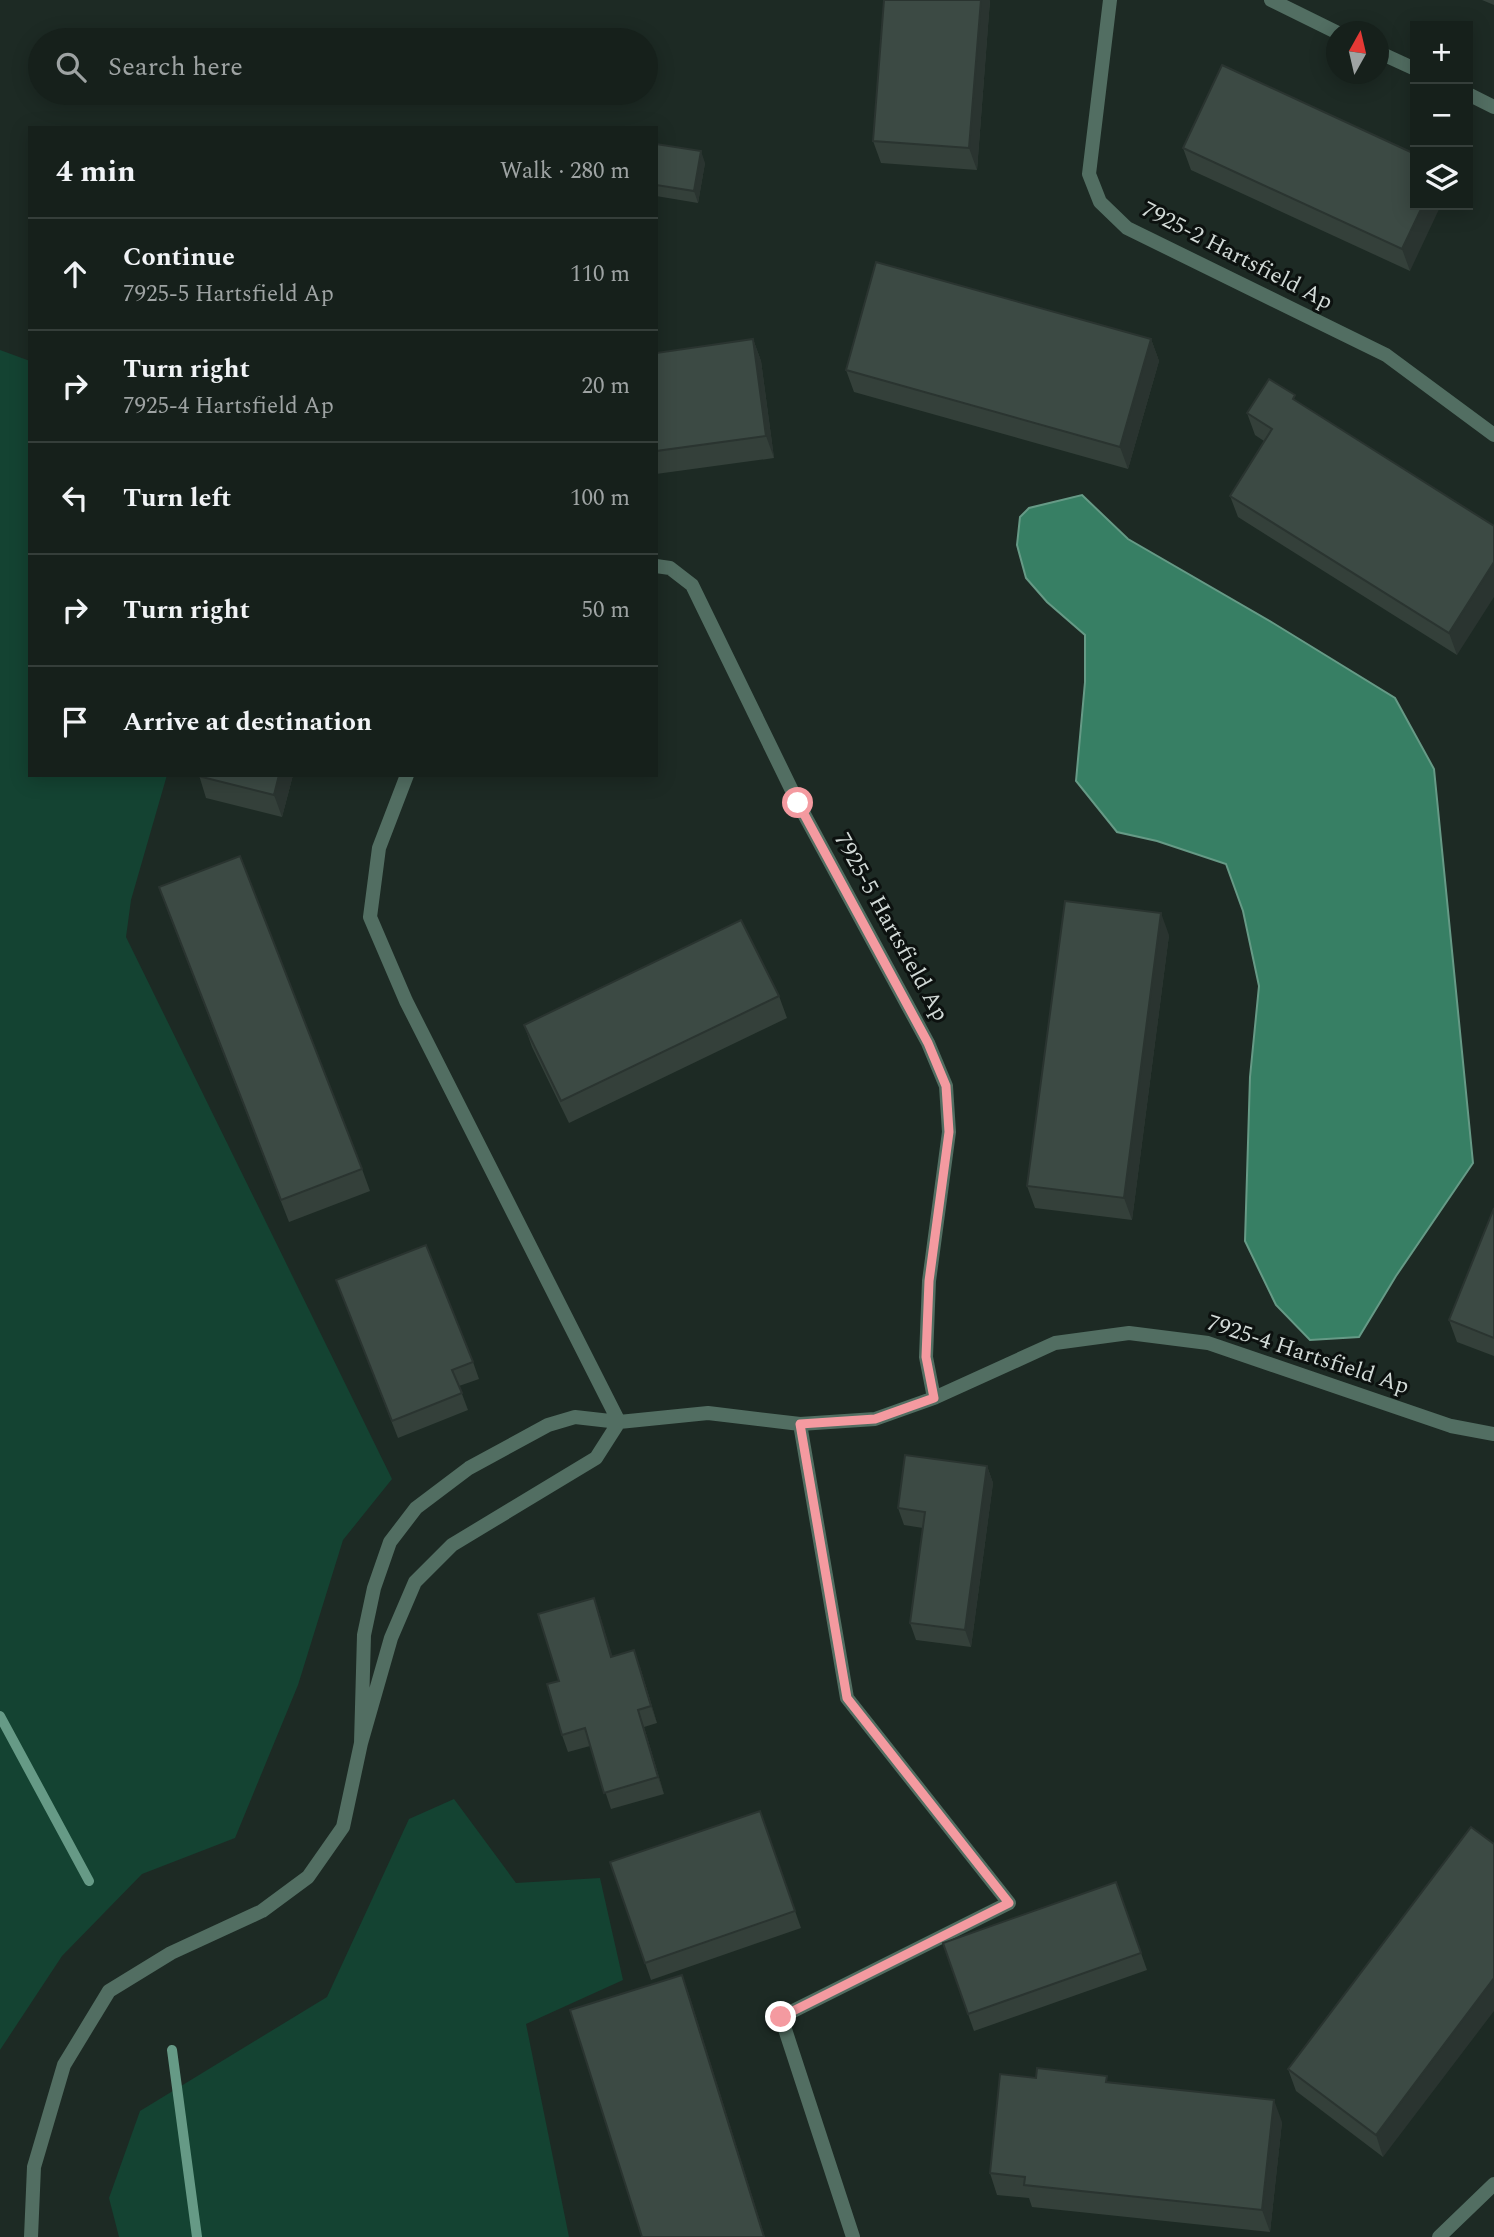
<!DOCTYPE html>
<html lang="en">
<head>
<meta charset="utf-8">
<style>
	:root { --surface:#16201b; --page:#232d28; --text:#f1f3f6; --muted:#9ea3a3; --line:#353e3a }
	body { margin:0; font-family:Spectral,serif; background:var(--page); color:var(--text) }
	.controls { position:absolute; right:21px; top:21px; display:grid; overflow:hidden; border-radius:0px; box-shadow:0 4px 18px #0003 }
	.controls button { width:63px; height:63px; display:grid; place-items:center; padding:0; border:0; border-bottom:2px solid var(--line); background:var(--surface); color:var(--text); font:35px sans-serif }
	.compass { position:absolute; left:1326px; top:21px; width:63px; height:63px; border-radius:50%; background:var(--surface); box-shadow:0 4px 18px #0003; rotate:8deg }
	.stop { position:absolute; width:21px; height:21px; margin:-16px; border:5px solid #f49aa0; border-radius:50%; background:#fff }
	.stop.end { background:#f49aa0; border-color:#fff; box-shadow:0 2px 7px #0008 }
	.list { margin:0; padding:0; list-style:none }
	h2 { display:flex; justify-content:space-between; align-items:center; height:91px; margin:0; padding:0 28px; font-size:30px }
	h2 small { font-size:23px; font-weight:400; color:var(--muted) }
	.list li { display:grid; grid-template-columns:46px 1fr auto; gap:21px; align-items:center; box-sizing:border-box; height:112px; padding:0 28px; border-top:2px solid var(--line) }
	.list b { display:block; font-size:26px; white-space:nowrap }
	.list p { margin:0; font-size:23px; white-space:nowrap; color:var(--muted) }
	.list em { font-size:23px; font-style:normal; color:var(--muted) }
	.icon { flex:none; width:38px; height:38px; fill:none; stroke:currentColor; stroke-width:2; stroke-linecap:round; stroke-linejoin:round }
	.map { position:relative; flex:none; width:1494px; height:2237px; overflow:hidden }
	.search { position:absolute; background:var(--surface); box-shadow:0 4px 18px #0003; left:28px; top:28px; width:630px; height:77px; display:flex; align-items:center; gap:18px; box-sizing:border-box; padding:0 24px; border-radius:38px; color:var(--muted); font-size:26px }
	.panel { position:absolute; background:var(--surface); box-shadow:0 4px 18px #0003; left:28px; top:126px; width:630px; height:651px; border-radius:0px }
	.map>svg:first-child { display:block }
	.green { fill:#144332 }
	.water { fill:#377f64; stroke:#669a86; stroke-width:2 }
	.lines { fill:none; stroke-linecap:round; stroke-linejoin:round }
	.stream { stroke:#669a86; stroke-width:10 }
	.minor { stroke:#526e62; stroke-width:14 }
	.wall { fill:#34403a }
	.shaded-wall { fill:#2a3430 }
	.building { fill:#3c4a44; stroke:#2a3430; stroke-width:2 }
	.route { stroke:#f49aa0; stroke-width:9 }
	.labels { text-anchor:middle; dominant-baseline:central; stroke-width:6; stroke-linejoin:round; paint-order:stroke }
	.street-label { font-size:23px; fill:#d2dad7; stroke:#0c110f }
</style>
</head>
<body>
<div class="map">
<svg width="1494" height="2237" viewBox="0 0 1494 2237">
	<rect width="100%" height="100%" fill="#1d2a24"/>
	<path class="green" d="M0,350l30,11v414h137l-36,125 -5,37 266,542 -49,61 -45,145 -63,153 -93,36 -80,82 -62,94z
		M454,1799l62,84 84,-5 23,102 -97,44 43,213h-450l-10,-39 31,-87 187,-114 82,-178z"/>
	<path class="water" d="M1082,495l46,44 145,84 122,75 39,71 39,394 -77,113 -37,61 -49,3 -34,-35 -31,-64 5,-164 9,-91 -16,-75 -17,-47 -69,-23 -40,-9 -41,-51 9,-99v-47l-38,-33 -21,-24 -9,-33 3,-28 9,-9z"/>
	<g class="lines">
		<path class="stream" d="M0,1716l89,165
			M172,2050l25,187"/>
		<path class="minor" d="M1110,0l-21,174 11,28 27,26 259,127 108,80
			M1271,0l65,32
			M1378,52l37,17
			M1468,94l26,13
			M656,566l14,2 22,17 106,218 130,240 18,43 3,46 -20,149 -3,76 8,41
			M407,775l-28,73 -9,69 36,84 213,421
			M800,1424l47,274 162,205 -228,114 72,220
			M361,1743l3,-108 10,-47 16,-46 26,-34 53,-40 79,-43 27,-8 44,5 89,-9 92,11 75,-5 59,-21 121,-55 74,-10 79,10 243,83 43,8
			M31,2237l3,-70 30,-102 45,-74 62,-38 91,-42 46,-34 35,-50 18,-84 30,-105 24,-56 37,-37 144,-87 23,-36
			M1439,2237l55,-53"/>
	</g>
	<path class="wall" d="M990,0l-13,170 -96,-7 -8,-22z
		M1482,0h12v5z
		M656,144l49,19 -7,40 -42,-7z
		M1183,148l232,6 -5,117 -219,-101z
		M753,339l8,22 13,97 -118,16v-121z
		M1151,339l8,22 -31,108 -274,-77 -8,-22z
		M1297,402l197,124 -37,129 -219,-138 -8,-21 34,-55 -9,-6 -8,-22z
		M199,775h94l-11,42 -76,-19z
		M167,909l195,260 8,22 -81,31z
		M1169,935l-37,285 -97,-12 -8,-22z
		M779,996l8,22 -218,105 -37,-76 -8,-22z
		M1494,1208v148l-37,-14 -8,-22z
		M336,1280l137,82 6,17 -20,7 9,24 -70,28z
		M987,1466l6,17 -22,164 -55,-7 -6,-17 13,-95 -19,-3 -6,-17z
		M594,1598l18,58 28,11 17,56 -13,4 20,67 -53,15 -21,-63 -22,6 -6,-17 -3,-54z
		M760,1811l41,117 -150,52 -41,-118z
		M1471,1827l-88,330 -87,-66 -8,-22z
		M1116,1882l31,88 -173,61 -31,-88z
		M1036,2078l73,4 173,40 -12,110 -238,-25 -3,-9 -32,-3 -7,-22z"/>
	<path class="shaded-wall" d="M981,0h9l-13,170 -8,-22z
		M701,151l4,12 -7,40 -4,-12z
		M1423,205h18l-31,66 -8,-22z
		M753,339l8,22 13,97 -8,-22z
		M1151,339l8,22 -31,108 -8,-22z
		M1494,562v35l-37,58 -8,-22z
		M279,775h14l-11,42 -8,-22z
		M1161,913l8,22 -37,285 -8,-22z
		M987,1466l6,17 -22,164 -6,-17z
		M594,1598l6,17 18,59 -7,-17z
		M634,1650l6,17 17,56 -6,-17z
		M638,1710l6,17 20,67 -6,-17z
		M682,1975l8,22 75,240h-1z
		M1494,1978v33l-111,146 -7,-22z
		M1274,2100l8,22 -12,110 -8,-22z"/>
	<path class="building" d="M884,0h97l-12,148 -96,-7z
		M1222,65l193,89v51h8l-21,44 -219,-101z
		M656,144l45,7 -7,40 -38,-6z
		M876,262l275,77 -31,108 -274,-77z
		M753,339l13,97 -110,15v-98z
		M1269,379l26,16 -2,4 201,127v36l-45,71 -219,-137 42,-67 -25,-16z
		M199,775h80l-5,20 -76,-19z
		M240,856l122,313 -81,31 -122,-313z
		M1065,901l96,12 -37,285 -97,-12z
		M741,920l38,76 -218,105 -37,-76z
		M1494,1208v130l-45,-18z
		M426,1245l47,117 -21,8 10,23 -70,28 -56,-141z
		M905,1455l82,11 -22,164 -55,-7 15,-111 -27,-4z
		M594,1598l17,59 23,-7 17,56 -13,4 20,67 -54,16 -19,-65 -23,7 -15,-51 12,-3 -21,-67z
		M760,1811l35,100 -150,52 -35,-101z
		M1471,1827l23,17v134l-118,157 -88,-66z
		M1116,1882l25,71 -173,61 -25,-71z
		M682,1975l82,262h-122l-72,-227z
		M1037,2068l70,8 -1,6 168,18 -12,110 -238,-25 1,-8 -35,-4 10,-99 36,4z"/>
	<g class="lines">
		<path class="route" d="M781,2017l228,-114 -162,-205 -47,-274 75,-5 59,-21 -8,-41 3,-76 20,-149 -3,-46 -18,-43 -130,-240"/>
	</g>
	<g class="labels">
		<g class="street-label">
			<text transform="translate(1237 256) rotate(27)">7925-2 Hartsfield Ap</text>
			<text transform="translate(891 927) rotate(61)">7925-5 Hartsfield Ap</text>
			<text transform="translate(1308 1355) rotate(18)">7925-4 Hartsfield Ap</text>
		</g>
	</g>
</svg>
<div class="controls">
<button>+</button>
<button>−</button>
<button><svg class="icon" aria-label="layers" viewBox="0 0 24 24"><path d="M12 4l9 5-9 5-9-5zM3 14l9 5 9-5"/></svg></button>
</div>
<svg class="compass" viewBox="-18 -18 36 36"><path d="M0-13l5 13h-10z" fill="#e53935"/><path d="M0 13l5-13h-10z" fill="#9ea3a3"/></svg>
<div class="stop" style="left:798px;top:803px"></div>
<div class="stop end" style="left:781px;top:2017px"></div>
<div class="search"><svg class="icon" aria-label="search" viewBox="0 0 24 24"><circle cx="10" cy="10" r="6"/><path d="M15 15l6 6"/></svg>Search here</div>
<section class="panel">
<h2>4 min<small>Walk · 280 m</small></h2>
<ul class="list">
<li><svg class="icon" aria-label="ahead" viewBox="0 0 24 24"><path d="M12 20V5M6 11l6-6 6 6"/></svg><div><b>Continue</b><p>7925-5 Hartsfield Ap</p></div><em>110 m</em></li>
<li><svg class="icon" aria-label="right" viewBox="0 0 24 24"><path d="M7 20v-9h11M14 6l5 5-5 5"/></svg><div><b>Turn right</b><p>7925-4 Hartsfield Ap</p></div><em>20 m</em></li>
<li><svg class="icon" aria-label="left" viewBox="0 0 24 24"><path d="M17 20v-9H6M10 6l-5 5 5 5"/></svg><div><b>Turn left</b></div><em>100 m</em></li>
<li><svg class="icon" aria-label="right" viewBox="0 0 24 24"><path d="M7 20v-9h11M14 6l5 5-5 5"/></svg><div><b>Turn right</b></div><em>50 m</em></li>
<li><svg class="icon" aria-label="arrive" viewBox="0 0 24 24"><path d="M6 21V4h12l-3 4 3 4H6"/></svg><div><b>Arrive at destination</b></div></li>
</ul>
</section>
</div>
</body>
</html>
